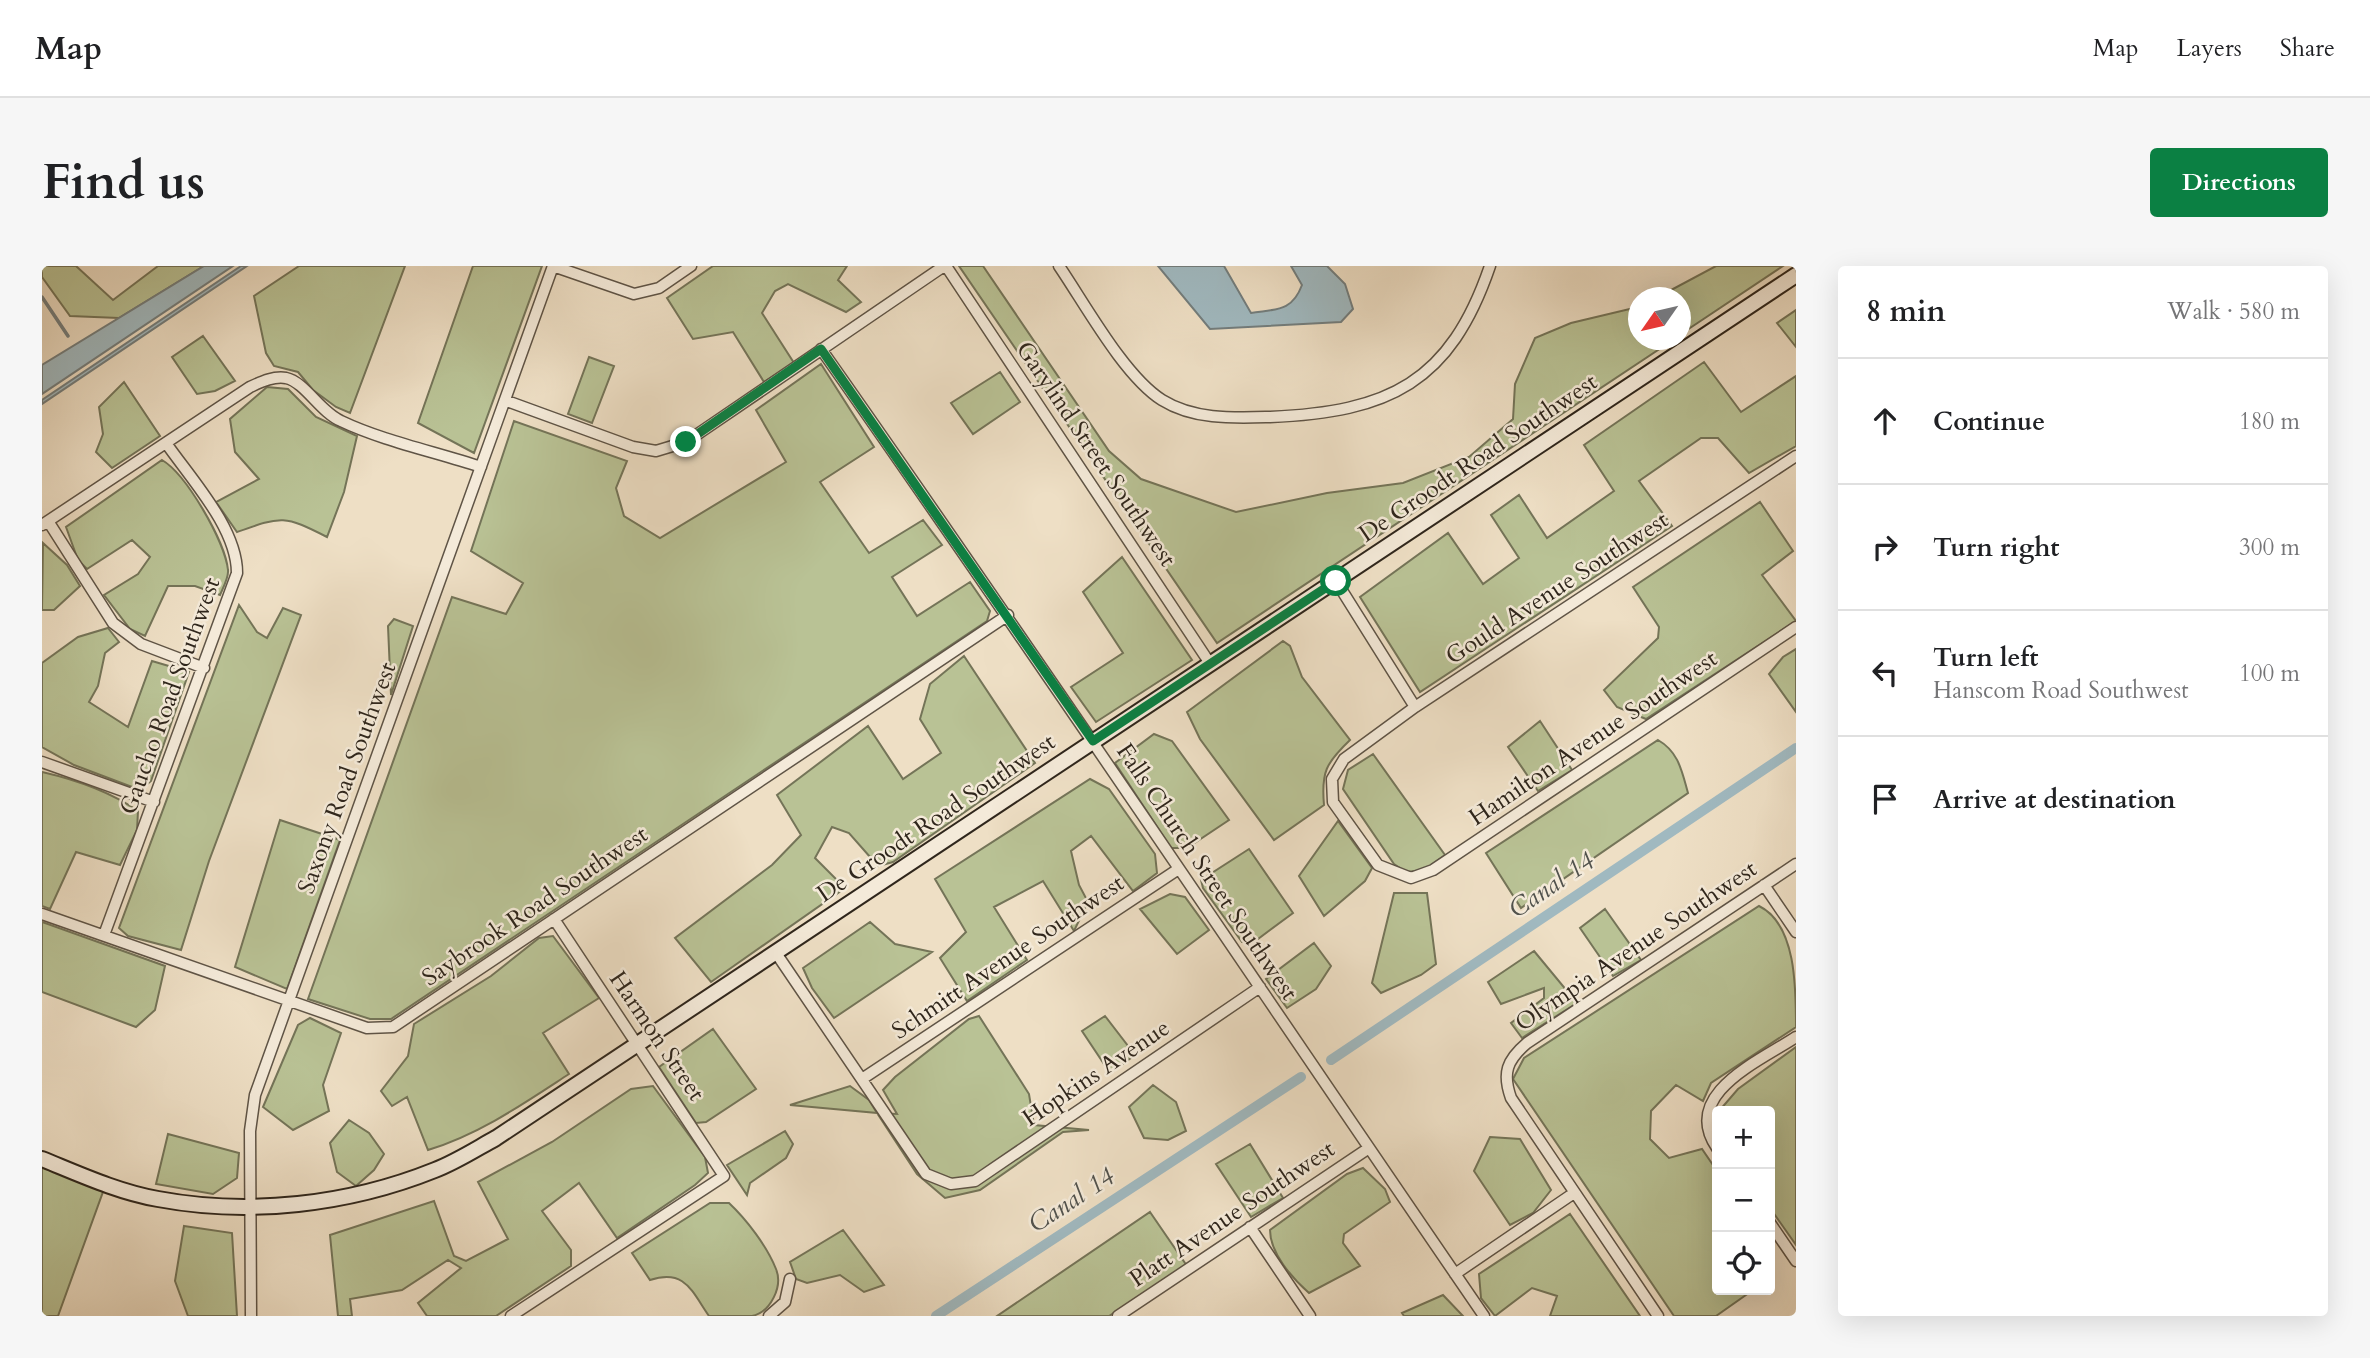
<!DOCTYPE html>
<html lang="en">
<head>
<meta charset="utf-8">
<style>
	:root { --surface:#fff; --page:#f6f6f6; --text:#202124; --muted:#757577; --line:#e0e0e0; --accent:#0b8043 }
	body { margin:0; font-family:Cardo,serif; background:var(--page); color:var(--text) }
	.controls { position:absolute; right:21px; bottom:21px; display:grid; overflow:hidden; border-radius:7px; box-shadow:0 7px 28px #0002 }
	.controls button { width:63px; height:63px; display:grid; place-items:center; padding:0; border:0; border-bottom:2px solid var(--line); background:var(--surface); color:var(--text); font:35px sans-serif }
	.compass { position:absolute; left:1586px; top:21px; width:63px; height:63px; border-radius:50%; background:var(--surface); box-shadow:0 7px 28px #0002; rotate:236deg }
	.stop { position:absolute; width:21px; height:21px; margin:-16px; border:5px solid #0b8043; border-radius:50%; background:#fff }
	.stop.end { background:#0b8043; border-color:#fff; box-shadow:0 2px 7px #0008 }
	.list { margin:0; padding:0; list-style:none }
	h2 { display:flex; justify-content:space-between; align-items:center; height:91px; margin:0; padding:0 28px; font-size:30px }
	h2 small { font-size:23px; font-weight:400; color:var(--muted) }
	.list li { display:grid; grid-template-columns:46px 1fr auto; gap:21px; align-items:center; box-sizing:border-box; height:126px; padding:0 28px; border-top:2px solid var(--line) }
	.list b { display:block; font-size:26px; white-space:nowrap }
	.list p { margin:0; font-size:23px; white-space:nowrap; color:var(--muted) }
	.list em { font-size:23px; font-style:normal; color:var(--muted) }
	.icon { flex:none; width:38px; height:38px; fill:none; stroke:currentColor; stroke-width:2; stroke-linecap:round; stroke-linejoin:round }
	.map { position:relative; flex:none; width:1754px; height:1050px; overflow:hidden; border-radius:7px }
	header { display:flex; align-items:center; gap:42px; box-sizing:border-box; height:98px; padding:0 35px; background:var(--surface); border-bottom:2px solid var(--line) }
	header strong { font-size:33px }
	nav { display:flex; gap:38px; margin-inline-start:auto; font-size:24px }
	.intro { display:flex; align-items:center; justify-content:space-between; box-sizing:border-box; height:168px; padding:0 42px }
	h1 { margin:0; font-size:49px }
	.button { padding:18px 32px; border-radius:7px; background:var(--accent); color:#fff; font-size:24px; font-weight:700 }
	main { display:flex; gap:42px; padding:0 42px }
	aside { flex:1; background:var(--surface); border-radius:7px; box-shadow:0 7px 28px #0002 }
	.map>svg:first-child { display:block }
	.green { fill:#b9c295; stroke:#747458; stroke-width:2 }
	.water { fill:#a0b9c0; stroke:#737e7e; stroke-width:2 }
	.lines { fill:none; stroke-linecap:round; stroke-linejoin:round }
	.stream { stroke:#737e7e; stroke-width:3.5 }
	.canal { stroke:#a0b9c0; stroke-width:10 }
	.street-casing { stroke:#5f5446; stroke-width:13 }
	.secondary-casing { stroke:#2f261c; stroke-width:18 }
	.street { stroke:#f4ead9; stroke-width:10 }
	.secondary { stroke:#f4ead9; stroke-width:14 }
	.route { stroke:#0b8043; stroke-width:9 }
	.labels { text-anchor:middle; dominant-baseline:central; stroke-width:5; stroke-linejoin:round; paint-order:stroke }
	.street-label { font-size:24px; fill:#2f261c; stroke:#f4ead9 }
	.water-label { font-size:26px; font-style:italic; fill:#51524d; stroke:#f4ead9 }
</style>
</head>
<body>
<header>
<strong>Map</strong>
<nav><a>Map</a><a>Layers</a><a>Share</a></nav>
</header>
<div class="intro"><h1>Find us</h1><a class="button">Directions</a></div>
<main>
<div class="map">
<svg width="1754" height="1050" viewBox="0 0 1754 1050">
	<rect width="100%" height="100%" fill="#eedfc5"/>
	<filter id="stains"><feTurbulence type="fractalNoise" baseFrequency=".00286" numOctaves="4"/><feColorMatrix values="0 0 0 0 .2 0 0 0 0 .09 0 0 0 0 .02 0 0 0 .5 -.17"/></filter>
	<radialGradient id="worn" r=".72"><stop offset=".6" stop-color="#630" stop-opacity="0"/><stop offset="1" stop-color="#630" stop-opacity=".3"/></radialGradient>
	<path class="green" d="M0,0h34l37,34 45,-34h46l-85,52 -49,-2 -28,-39z
		M257,0h106l-55,147 -14,-6 -23,-17 -15,-18 -24,-6 -8,-13 -12,-57z
		M431,0h69l-68,187 -56,-30z
		M671,0h134l-9,14 23,22 -15,10 -58,-28 -13,7 -13,22 32,50 -30,19 -31,-50 -40,7 -26,-41z
		M917,0h24l126,185 32,28 95,33 91,-19 76,-10 66,-26 44,-38 2,-35 20,-46 36,-15 67,-16v33h35l-456,303z
		M1674,0h67l-102,68 -1,-36 -22,-1z
		M1754,44v37l-19,-24z
		M161,70l32,45 -20,10 -18,3 -25,-37z
		M547,91l25,9 -22,57 -24,-9z
		M1662,96l37,50 55,-36v70l-47,27 -31,-35h-17l-62,43 33,45 -252,166 -60,-95 88,-64 35,51 36,-26 -28,-43 28,-20 28,43 67,-47 -30,-46z
		M779,98l53,83 -54,35 49,71 54,-33 19,25 -50,32 25,39 53,-34 20,29 -3,10 -596,398h-21l-62,-20 144,-402 54,17 17,-31 -52,-32 43,-130 113,40 -11,27 8,28 36,22 126,-76 -30,-52z
		M958,106l20,30 -47,32 -22,-31z
		M82,116l36,54 -48,32 -16,-16 7,-18 -4,-27z
		M225,121l21,2 28,28 41,19 -13,56 -17,45c-43,-22 -45,-21 -90,-5l-21,-30 43,-23 -24,-27 -5,-33z
		M120,194c24,14 63,81 66,110 1,7 -5,18 -8,25l-25,-9h-27l-23,50 -15,-7 -26,-34 34,-21 12,-17 -18,-17 -45,29 -9,-9 -12,-33z
		M1718,236l33,49 -31,24 34,46 -150,98 -29,-12 -13,-17 54,-52 1,-11 -26,-40z
		M1,277l24,22 13,21 -26,24h-12z
		M1080,291l70,103 -96,62 -25,-35 52,-34 -40,-61z
		M197,339l18,27 10,6 16,-30 18,7 -92,246 -28,89 -53,-14 -9,-8z
		M352,353l19,7 -22,69 -3,-69z
		M66,362l11,14 -14,11 -7,33 -9,16 39,25 24,-66 37,11 -38,109 -11,9 -66,-25 -32,-18v-84l36,-26z
		M1241,375l7,5 12,31 48,63c-24,23 -29,32 -26,65l-50,35 -74,-101 -13,-27z
		M1754,383v63l-27,-38 14,-17z
		M922,390l71,107 -142,99 -15,4 -29,-33 -17,-6 -17,31 30,30 -134,94 -36,-44 97,-73 29,-30 -24,-40 91,-69 35,53 38,-26 -21,-34 10,-35z
		M1498,455l32,49 -34,21 -30,-44z
		M1112,468l18,7 57,79 -42,28h-16l-56,-85z
		M1616,474c21,12 24,32 30,53l-167,115 -35,-55z
		M1331,488l72,101 -21,15 -18,2 -12,-8 -51,-75 5,-19z
		M0,506c35,8 67,19 96,39l-1,19 -17,35 -44,-13 -26,57 -8,-3z
		M1048,513l19,10 46,65 2,19 -24,18 -42,-55 -20,15 8,34 9,17 -14,29 -31,-50 -49,26 33,53 -60,41 -27,-43 26,-26 -31,-53z
		M238,554l60,20 -53,149 -52,-22z
		M1296,555l34,47 -7,13 -41,35 -25,-40z
		M1207,583l44,64 -39,29h-12l-39,-54 -2,-8z
		M1352,627h33l9,71 -15,11 -40,18 -9,-10z
		M1128,628l15,3 24,33 -32,24 -37,-45z
		M1717,640c37,18 37,81 37,121l-85,56 -8,18 -27,-16 -25,26 -1,28 19,19 33,-9 15,22v119h36l-37,26h-42l-161,-237 11,-21z
		M1563,643l36,51 -28,16 -33,-48z
		M0,656l123,44 -10,44 -19,17 -94,-35z
		M828,656l25,22 37,8 -98,66 -22,-30 -9,-20z
		M511,670l46,62 -56,35 26,41c-46,30 -89,60 -141,76l-21,-53 -15,9 -11,-15 27,-35 6,-32 77,-48 48,-38z
		M1272,677l17,23 -15,23 -29,19 -21,-29z
		M1492,685l43,52 -55,35 -11,-15 33,-25v-10l-43,16 -13,-22z
		M937,750l50,78 5,31 55,5 -26,2 -83,58 -35,8 -28,-24 -40,-61 -87,-8 60,-19 19,14 8,13 20,1 -14,-24 12,-13 74,-58z
		M1063,750l30,39 -25,18 -28,-42z
		M268,752l31,15 -18,52 6,26 -36,19 -30,-23 35,-82z
		M671,763l43,60 -50,33 -10,1 -37,-56z
		M1754,781v198l-26,-37v-97h-51l19,-22z
		M1111,819l23,17 10,29 -18,9 -24,-2 -15,-31z
		M611,820l52,71 3,16 -13,12 -78,53 -38,-55 -37,28 29,39v16l-75,50h-69l-9,-13 43,-35 -13,-8 -46,30 -52,9 2,17h-14l-8,-81 104,-34 20,55 12,5 42,-22 -30,-57 74,-40 79,-53z
		M307,854l20,13 15,21 -10,16 -18,16 -19,-14 -7,-29z
		M743,865l8,13 -7,14 -36,25 -3,12 -20,-30z
		M126,868l71,19 -2,25 -24,16 -57,-10z
		M1448,871l30,2 31,51 -18,23 -23,12 -36,-54z
		M1208,878l33,54 -32,19 -35,-53z
		M0,900l62,23 -46,127h-16z
		M1321,902l22,21 5,13 -46,32 -1,9 17,23 -51,27c-17,-15 -39,-40 -39,-63l77,-56z
		M668,937h19c17,16 38,43 47,66 7,17 -5,43 -24,47 -13,0 -30,0 -43,0 -18,-26 -24,-47 -59,-36l-18,-27z
		M1108,946l37,54 -78,50h-112z
		M1528,948l70,102h-90l7,-20 -25,-8 -37,28 -14,-18 -2,-24z
		M142,960l48,7 5,83h-49l-13,-35z
		M801,964l41,55 -20,7 -24,-17 -33,8 -11,-4 -6,-17z
		M1401,1029l20,21h-59l-2,-3z"/>
	<path class="water" d="M162,0h29l-191,128v-29z
		M199,0h6l-205,138v-4z
		M1116,0h66l27,47c25,-4 41,-1 51,-28l-11,-19h36l18,18 8,25 -12,13 -131,7z"/>
	<g class="lines">
		<path class="stream" d="M0,31l26,39"/>
		<path class="canal" d="M1289,794l465,-312
			M894,1050l365,-239"/>
		<g class="street-casing">
			<path id="street" d="M511,0l81,28 25,-6 32,-22
				M904,0l265,399
				M1017,0c26,38 65,110 103,134 32,20 72,18 108,17 119,-5 180,-34 220,-151
				M779,83c225,320 442,645 663,967
				M465,135l126,46 23,4 30,-9 258,-176
				M1754,190l-381,251 -71,52 -12,20 1,23 45,63 33,13 22,-8 363,-243
				M6,255l65,102 28,21 63,24
				M0,259l208,-138c11,-5 23,-11 36,-9 19,4 34,34 55,43 42,20 95,31 140,46
				M1294,315l79,126
				M0,496l112,40
				M1722,619l32,47
				M0,648l325,114 26,-1 615,-412
				M62,669l133,-362c0,-45 -46,-94 -71,-130
				M734,687l150,221 25,10 24,-3 285,-194
				M820,813l315,-209
				M1675,882c-37,-54 43,-87 79,-111
				M1728,957l26,38
				M1208,961l60,89
				M1413,1008l119,-81
				M209,1050l-1,-185 5,-36 298,-829
				M469,1050l213,-140 -170,-257
				M727,1050l16,-14 5,-23
				M1076,1050l251,-168
				M1616,1050l-147,-218c-9,-25 -4,-38 16,-55l269,-179"/>
		</g>
		<g class="secondary-casing">
			<path id="secondary" d="M0,893c37,15 76,33 116,40 91,17 190,6 277,-29 21,-8 41,-21 61,-32l1300,-863"/>
		</g>
		<use href="#street" class="street"/>
		<use href="#secondary" class="secondary"/>
	</g>
	<g class="lines">
		<path class="route" d="M644,176l135,-93 272,392 243,-160"/>
	</g>
	<g class="labels">
		<g class="street-label">
			<text transform="translate(1054 188) rotate(56)">Garylind Street Southwest</text>
			<text transform="translate(1436 192) rotate(-34)">De Groodt Road Southwest</text>
			<text transform="translate(1515 322) rotate(-33)">Gould Avenue Southwest</text>
			<text transform="translate(128 430) rotate(-70)">Gaucho Road Southwest</text>
			<text transform="translate(1551 472) rotate(-34)">Hamilton Avenue Southwest</text>
			<text transform="translate(305 512) rotate(-70)">Saxony Road Southwest</text>
			<text transform="translate(894 552) rotate(-34)">De Groodt Road Southwest</text>
			<text transform="translate(1165 606) rotate(56)">Falls Church Street Southwest</text>
			<text transform="translate(493 640) rotate(-34)">Saybrook Road Southwest</text>
			<text transform="translate(1594 680) rotate(-34)">Olympia Avenue Southwest</text>
			<text transform="translate(966 691) rotate(-34)">Schmitt Avenue Southwest</text>
			<text transform="translate(615 770) rotate(56)">Harmon Street</text>
			<text transform="translate(1054 807) rotate(-34)">Hopkins Avenue</text>
			<text transform="translate(1190 948) rotate(-34)">Platt Avenue Southwest</text>
		</g>
		<g class="water-label">
			<text transform="translate(1509 619) rotate(-34)">Canal 14</text>
			<text transform="translate(1029 934) rotate(-33)">Canal 14</text>
		</g>
	</g>
	<rect width="100%" height="100%" filter="url(#stains)"/>
	<rect width="100%" height="100%" fill="url(#worn)"/>
</svg>
<div class="controls">
<button>+</button>
<button>−</button>
<button><svg class="icon" aria-label="locate" viewBox="0 0 24 24"><circle cx="12" cy="12" r="6"/><path d="M12 2v4M12 18v4M2 12h4M18 12h4"/></svg></button>
</div>
<svg class="compass" viewBox="-18 -18 36 36"><path d="M0-13l5 13h-10z" fill="#e53935"/><path d="M0 13l5-13h-10z" fill="#757577"/></svg>
<div class="stop" style="left:1294px;top:315px"></div>
<div class="stop end" style="left:644px;top:176px"></div>
</div>
<aside>
<h2>8 min<small>Walk · 580 m</small></h2>
<ul class="list">
<li><svg class="icon" aria-label="ahead" viewBox="0 0 24 24"><path d="M12 20V5M6 11l6-6 6 6"/></svg><div><b>Continue</b></div><em>180 m</em></li>
<li><svg class="icon" aria-label="right" viewBox="0 0 24 24"><path d="M7 20v-9h11M14 6l5 5-5 5"/></svg><div><b>Turn right</b></div><em>300 m</em></li>
<li><svg class="icon" aria-label="left" viewBox="0 0 24 24"><path d="M17 20v-9H6M10 6l-5 5 5 5"/></svg><div><b>Turn left</b><p>Hanscom Road Southwest</p></div><em>100 m</em></li>
<li><svg class="icon" aria-label="arrive" viewBox="0 0 24 24"><path d="M6 21V4h12l-3 4 3 4H6"/></svg><div><b>Arrive at destination</b></div></li>
</ul>
</aside>
</main>
</body>
</html>
